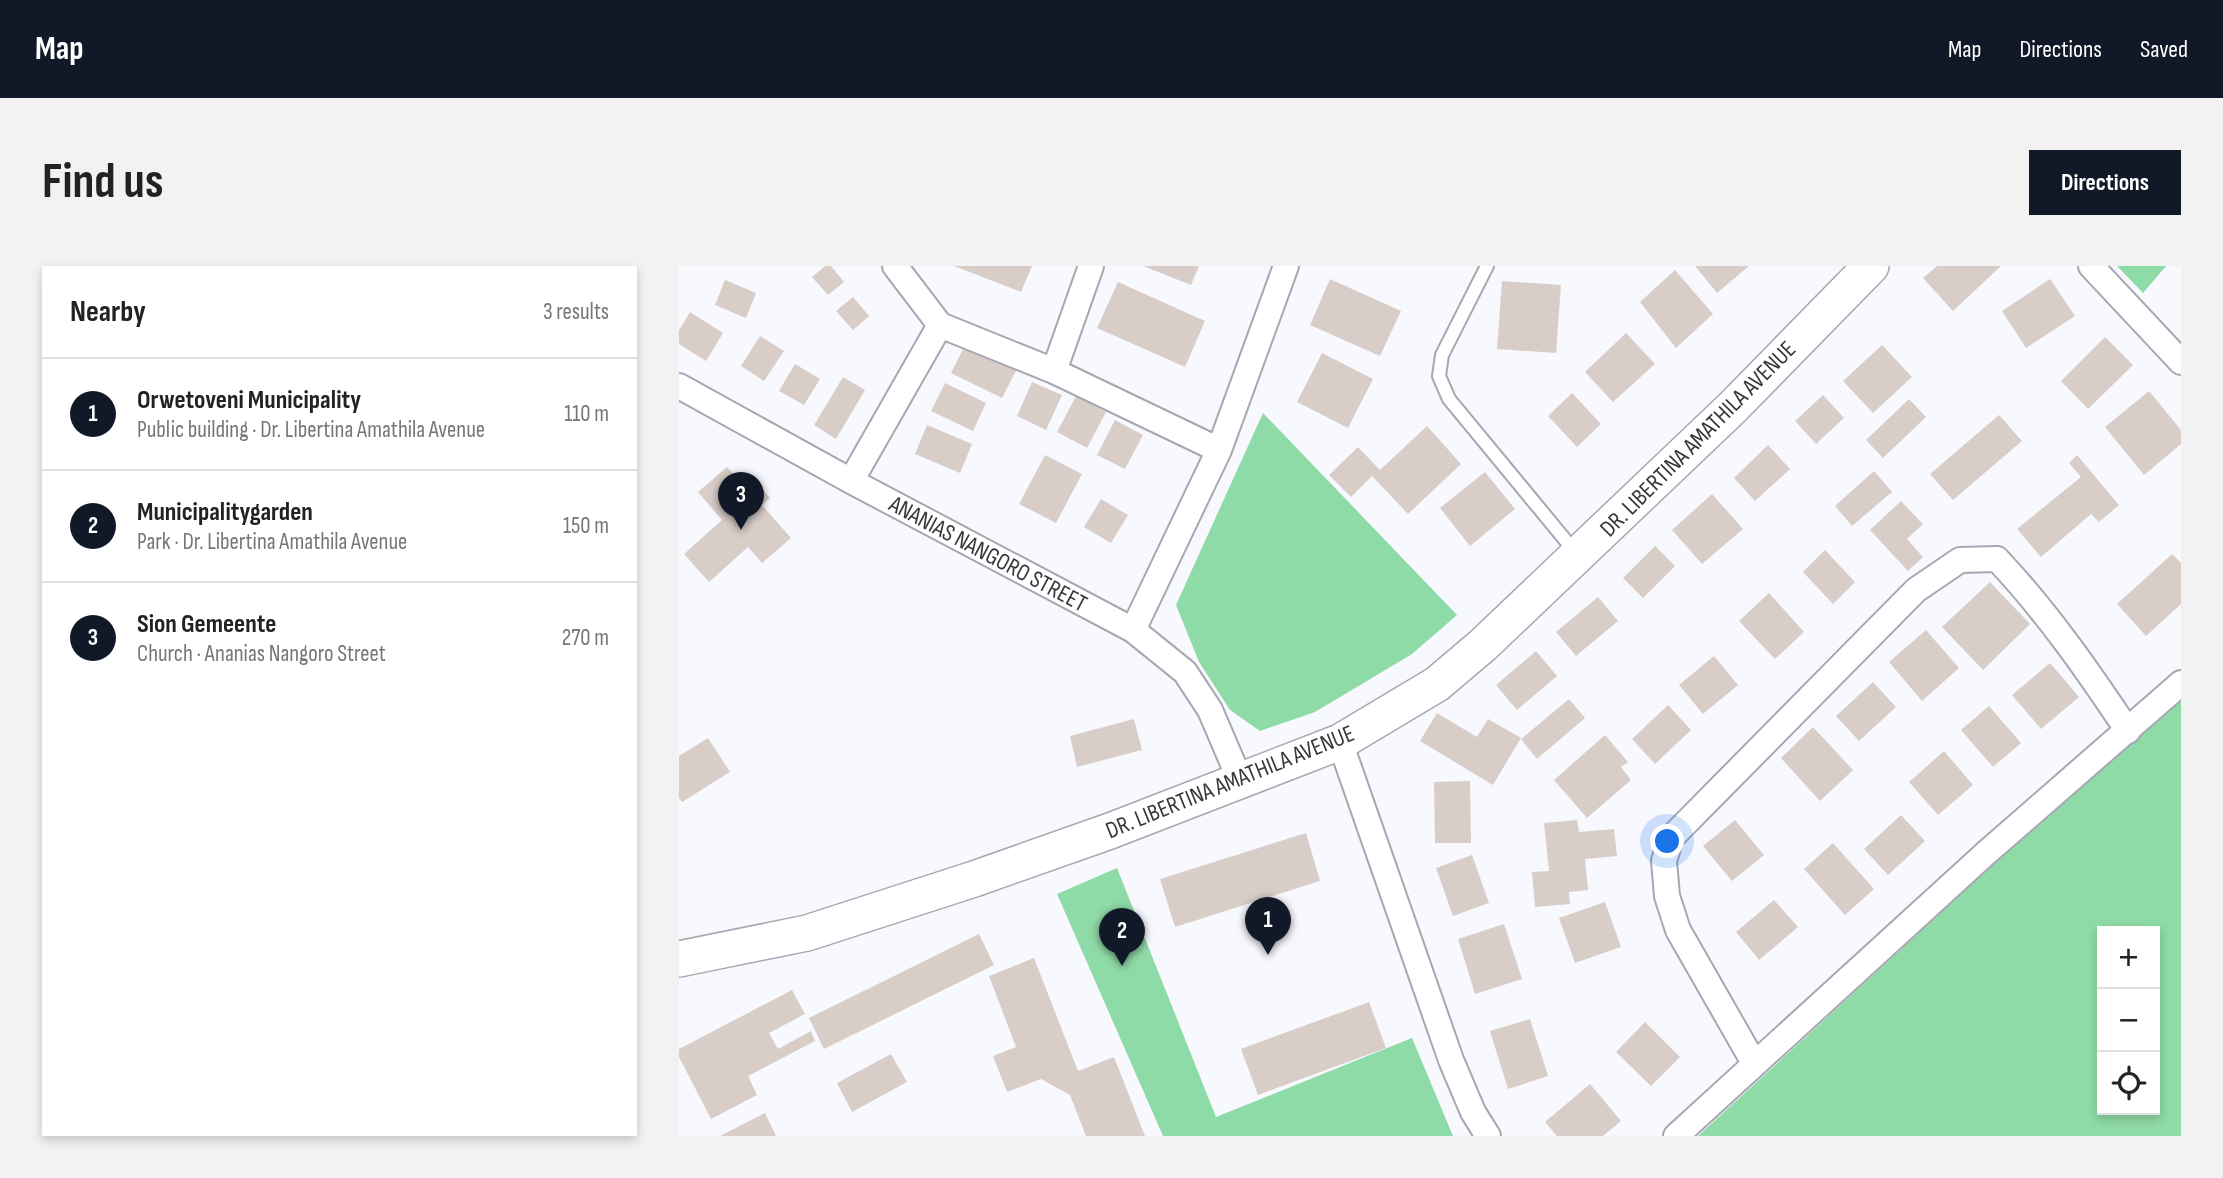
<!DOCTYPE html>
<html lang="en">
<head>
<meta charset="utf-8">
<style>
	:root { --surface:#fff; --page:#f2f2f2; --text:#222; --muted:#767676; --line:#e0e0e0; --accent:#111827 }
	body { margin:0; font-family:"Sofia Sans Condensed",sans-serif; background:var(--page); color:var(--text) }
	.controls { position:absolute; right:21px; bottom:21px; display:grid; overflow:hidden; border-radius:0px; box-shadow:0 4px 10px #0003 }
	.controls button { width:63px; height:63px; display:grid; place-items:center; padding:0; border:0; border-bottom:2px solid var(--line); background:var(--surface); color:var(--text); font:35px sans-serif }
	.you { position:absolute; left:989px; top:576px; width:24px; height:24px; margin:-18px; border:5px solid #fff; border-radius:50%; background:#1a73e8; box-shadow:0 0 0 10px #1a73e833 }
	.badge { display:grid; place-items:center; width:46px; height:46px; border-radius:50%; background:var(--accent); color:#fff; font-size:23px; font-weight:700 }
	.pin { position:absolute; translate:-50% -58px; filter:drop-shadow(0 2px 4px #0008) }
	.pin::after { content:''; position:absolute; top:37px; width:24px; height:21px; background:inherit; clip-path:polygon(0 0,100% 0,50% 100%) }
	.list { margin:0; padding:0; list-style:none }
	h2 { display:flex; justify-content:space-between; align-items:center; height:91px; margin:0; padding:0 28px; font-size:30px }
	h2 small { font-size:23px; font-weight:400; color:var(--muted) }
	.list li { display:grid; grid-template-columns:46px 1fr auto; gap:21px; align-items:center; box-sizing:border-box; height:112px; padding:0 28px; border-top:2px solid var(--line) }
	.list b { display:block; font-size:26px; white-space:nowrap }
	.list p { margin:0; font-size:23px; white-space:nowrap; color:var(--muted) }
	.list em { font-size:23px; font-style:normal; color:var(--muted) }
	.icon { flex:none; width:38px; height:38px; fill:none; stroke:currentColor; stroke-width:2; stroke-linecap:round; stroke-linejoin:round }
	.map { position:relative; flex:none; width:1502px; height:870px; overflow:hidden; border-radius:0px }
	header { display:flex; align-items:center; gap:42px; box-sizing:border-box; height:98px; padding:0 35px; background:var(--accent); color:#fff }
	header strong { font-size:33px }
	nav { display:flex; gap:38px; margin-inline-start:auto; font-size:24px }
	.intro { display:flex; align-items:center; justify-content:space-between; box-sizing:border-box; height:168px; padding:0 42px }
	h1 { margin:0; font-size:49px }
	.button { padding:18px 32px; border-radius:0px; background:var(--accent); color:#fff; font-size:24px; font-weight:700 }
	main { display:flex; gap:42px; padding:0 42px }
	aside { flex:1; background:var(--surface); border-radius:0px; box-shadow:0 4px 10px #0003 }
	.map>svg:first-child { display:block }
	.green { fill:#8fdba7; fill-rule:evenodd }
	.building { fill:#d8cec7 }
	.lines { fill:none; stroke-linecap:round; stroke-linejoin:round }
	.lane-casing { stroke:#a7a7b2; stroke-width:16 }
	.street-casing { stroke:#a7a7b2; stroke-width:28 }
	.secondary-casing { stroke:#a7a7b2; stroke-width:38 }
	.lane { stroke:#fff; stroke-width:12 }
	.street { stroke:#fff; stroke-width:24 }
	.secondary { stroke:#fff; stroke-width:35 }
	.labels { text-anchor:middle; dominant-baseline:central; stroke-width:6; stroke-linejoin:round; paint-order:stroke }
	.street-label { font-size:24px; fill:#37373b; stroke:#fff }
</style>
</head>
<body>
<header>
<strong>Map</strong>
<nav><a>Map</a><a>Directions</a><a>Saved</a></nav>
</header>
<div class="intro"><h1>Find us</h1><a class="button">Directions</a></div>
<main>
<aside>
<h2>Nearby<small>3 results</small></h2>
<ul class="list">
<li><span class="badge">1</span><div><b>Orwetoveni Municipality</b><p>Public building · Dr. Libertina Amathila Avenue</p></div><em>110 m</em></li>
<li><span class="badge">2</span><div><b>Municipalitygarden</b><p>Park · Dr. Libertina Amathila Avenue</p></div><em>150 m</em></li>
<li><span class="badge">3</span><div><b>Sion Gemeente</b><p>Church · Ananias Nangoro Street</p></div><em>270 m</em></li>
</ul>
</aside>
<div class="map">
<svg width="1502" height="870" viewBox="0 0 1502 870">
	<rect width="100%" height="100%" fill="#f8f8ff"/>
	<path class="green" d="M1438,0h49l-23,27z
		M584,147l194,202 -45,39 -97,58 -55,19 -30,-21 -31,-48 -23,-57z
		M1502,430v440h-483l297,-273zM1423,665h53v179h-53z
		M438,602l99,249 196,-79 41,98h-290l-106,-242z"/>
	<path class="building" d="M146,0h6l13,16 -16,13 -16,-18z
		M275,0h78l-11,26z
		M464,0h56l-8,19z
		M1016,0h54l-32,27z
		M1258,0h64l-48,45 -30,-33z
		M996,4l38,44 -37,34 -36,-46z
		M651,13l71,32 -21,45 -70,-31z
		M1371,13l25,37 -49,32 -24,-37z
		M46,14l31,13 -10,25 -31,-13z
		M823,15l59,4 -5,68 -59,-4z
		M439,16l87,39 -20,46 -88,-39z
		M174,31l16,19 -16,14 -17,-19z
		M11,46l33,21 -17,28 -27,-17v-14z
		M947,67l29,31 -42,38 -28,-30z
		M81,70l24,15 -20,30 -23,-15z
		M1426,71l28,28 -45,44 -27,-28z
		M287,77l51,26 -15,29 -51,-25z
		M1203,79l30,32 -39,36 -30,-32z
		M643,87l51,26 -25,49 -51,-26z
		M116,98l25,15 -16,26 -25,-14z
		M164,111l22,13 -29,49 -22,-14z
		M353,116l30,13 -16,35 -29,-14z
		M266,117l41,20 -13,28 -42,-20z
		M1470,125l32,39v14l-37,31 -39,-48z
		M893,127l29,31 -24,23 -29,-31z
		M1144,129l21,23 -28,26 -21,-23z
		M397,130l30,16 -19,36 -30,-16z
		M1230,133l17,18 -43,41 -17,-18z
		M1320,149l23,26 -69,59 -23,-26z
		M436,154l28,15 -18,34 -28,-14z
		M248,159l45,19 -12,29 -45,-19z
		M748,160l34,38 -53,50 -36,-38 -21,21 -22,-22 29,-28 22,23z
		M1089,179l22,24 -35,32 -21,-23z
		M366,189l37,19 -26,49 -37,-19z
		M1398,189l42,50 -20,17 -8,-8 -50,43 -24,-28 64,-52 -12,-14z
		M48,201l27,30 8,-8 8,9 -8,7 29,33 -29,25 -14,-16 -39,35 -25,-28 38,-34 -24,-28z
		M1195,205l18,21 -40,34 -17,-20z
		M806,206l30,37 -45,37 -30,-38z
		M1033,228l31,35 -41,35 -30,-34z
		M422,233l27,16 -17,28 -27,-16z
		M1222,235l22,23 -16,15 16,18 -15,14 -38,-41z
		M976,280l20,20 -32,32 -20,-20z
		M1146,284l30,32 -22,22 -30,-32z
		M1493,288l9,9v41l-35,32 -29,-32z
		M1311,316l40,42 -47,46 -41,-43z
		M1090,327l35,39 -29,27 -36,-38z
		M919,331l20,24 -42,35 -20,-24z
		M1247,364l33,38 -37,33 -33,-39z
		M857,385l21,25 -40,34 -21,-25z
		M1035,390l24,29 -35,29 -24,-29z
		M1371,397l29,34 -38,32 -29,-34z
		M1194,416l23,25 -37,34 -23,-25z
		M890,433l16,19 -48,41 -16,-20z
		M989,439l23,25 -36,34 -23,-25z
		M1310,440l32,37 -28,24 -32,-37z
		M758,447l40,24 11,-18 33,19 -28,47 -73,-44z
		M455,453l8,31 -65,17 -7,-31z
		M1134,461l40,43 -33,31 -39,-43z
		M926,469l23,27 -7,5 10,13 -44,38 -33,-38z
		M29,472l22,34 -48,30 -3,-4v-42z
		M1265,485l29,34 -35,30 -29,-33z
		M791,515l1,62h-36l-1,-61z
		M1222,549l24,26 -37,34 -24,-26z
		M898,554l2,12 35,-3 3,27 -32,3 3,31 -19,2 1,12 -35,3 -3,-35 17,-1 -5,-48z
		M1056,554l29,35 -32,26 -29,-35z
		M627,567l14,48 -145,46 -15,-48z
		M1154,577l41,46 -29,26 -41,-46z
		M793,589l17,48 -36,13 -17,-48z
		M1095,634l24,27 -39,33 -23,-28z
		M926,636l16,45 -46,16 -16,-45z
		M825,658l18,55 -47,15 -17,-55z
		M300,668l15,31 -170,84 -15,-31z
		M355,692l44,113 36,-14 31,79h-59l-16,-41 -29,-16 -34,13 -14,-36 23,-9 -27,-71z
		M113,724l13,24 -36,19 9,16 33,-18 4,10 -67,35 9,19 -46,24 -32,-62v-8z
		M690,736l17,46 -128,47 -17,-46z
		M851,753l18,57 -40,13 -18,-58z
		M966,756l35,35 -29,29 -35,-34z
		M212,788l16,28 -55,30 -15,-29z
		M911,818l31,37 -18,15h-46l-12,-14z
		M86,847l11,23h-56z"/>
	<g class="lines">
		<g class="lane-casing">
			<path id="lane" d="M808,0l-45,89 -3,21 10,23 127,154"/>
		</g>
		<g class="street-casing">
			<path id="street" d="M216,0l45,59 114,46 165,79
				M1412,0l90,96
				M375,105l37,-105
				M0,120l172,95 282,149 52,42 25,38 30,70
				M172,215l89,-156
				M454,364l86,-180 67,-184
				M661,476l111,318 22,52 15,24
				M1075,797l-76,-133 -11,-34 -3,-35 7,-23 245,-248 44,-30 37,-1c50,53 91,112 131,172
				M997,870l309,-282 196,-171"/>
		</g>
		<g class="secondary-casing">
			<path id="secondary" d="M0,693l128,-26 167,-54 136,-48 230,-89 97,-58 46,-39 250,-238 138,-141"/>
		</g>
		<use href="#lane" class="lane"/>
		<use href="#street" class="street"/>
		<use href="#secondary" class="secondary"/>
	</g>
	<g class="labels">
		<g class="street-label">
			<text transform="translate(1019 173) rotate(-45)">DR. LIBERTINA AMATHILA AVENUE</text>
			<text transform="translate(309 288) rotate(28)">ANANIAS NANGORO STREET</text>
			<text transform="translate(551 516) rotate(-22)">DR. LIBERTINA AMATHILA AVENUE</text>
		</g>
	</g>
</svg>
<div class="controls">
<button>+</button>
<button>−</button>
<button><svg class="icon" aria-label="locate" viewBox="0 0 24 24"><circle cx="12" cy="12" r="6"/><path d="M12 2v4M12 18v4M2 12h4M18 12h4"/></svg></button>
</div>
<div class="you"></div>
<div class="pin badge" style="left:589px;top:689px">1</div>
<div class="pin badge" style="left:443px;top:700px">2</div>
<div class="pin badge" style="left:62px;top:264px">3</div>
</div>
</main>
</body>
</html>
